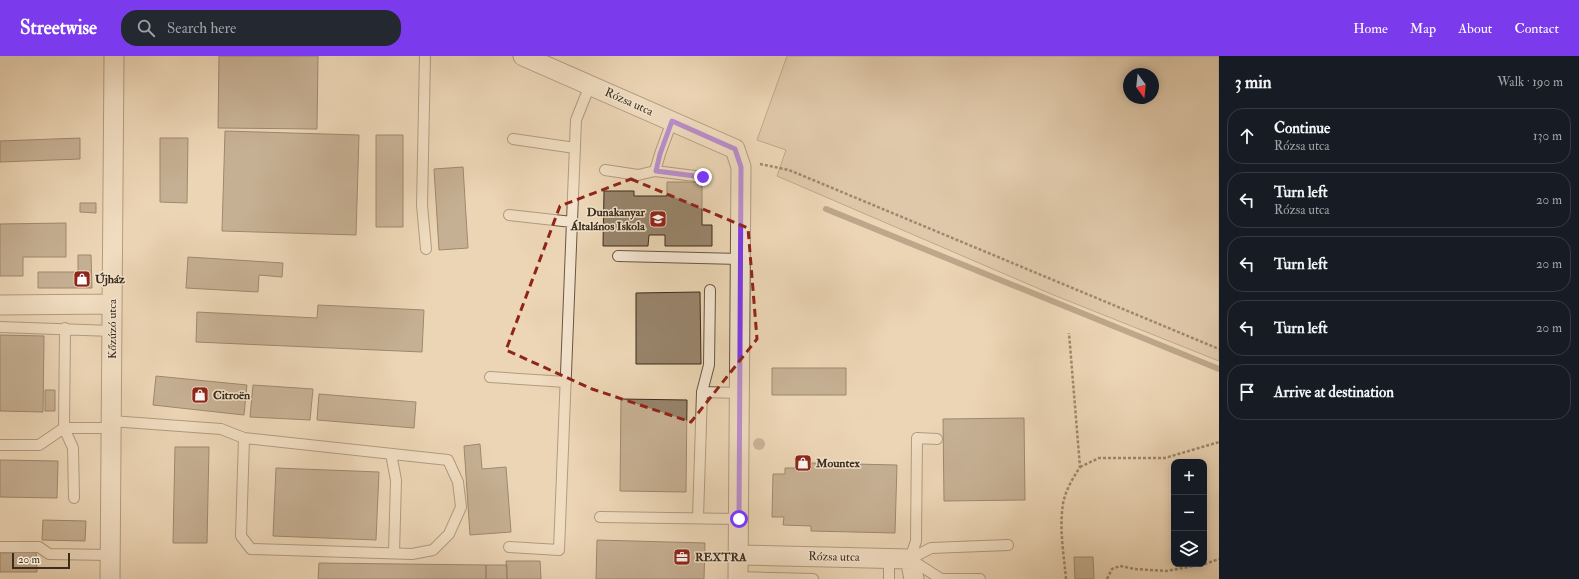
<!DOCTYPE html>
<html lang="en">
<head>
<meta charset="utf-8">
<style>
	:root { --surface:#171b24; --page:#242831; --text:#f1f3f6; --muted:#9ea1a6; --line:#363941; --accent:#7c3aed }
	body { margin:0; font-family:"IM FELL Double Pica",serif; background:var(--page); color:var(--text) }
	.controls { position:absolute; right:12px; bottom:12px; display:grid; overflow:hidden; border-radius:8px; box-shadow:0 2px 10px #0003 }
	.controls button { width:36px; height:36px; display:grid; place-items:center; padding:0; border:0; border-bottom:1px solid var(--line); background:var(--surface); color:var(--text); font:20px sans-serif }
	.compass { position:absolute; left:1123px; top:12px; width:36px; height:36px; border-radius:50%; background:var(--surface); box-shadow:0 2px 10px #0003; rotate:165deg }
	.scale { position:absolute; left:12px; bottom:10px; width:58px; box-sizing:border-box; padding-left:4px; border:2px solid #3c2c1b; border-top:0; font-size:11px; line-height:14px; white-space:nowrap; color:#3c2c1b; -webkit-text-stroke:3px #f3e4cf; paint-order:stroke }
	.stop { position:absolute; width:12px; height:12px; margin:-9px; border:3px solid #7c3aed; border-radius:50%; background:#fff }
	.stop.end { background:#7c3aed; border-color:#fff; box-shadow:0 1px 4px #0008 }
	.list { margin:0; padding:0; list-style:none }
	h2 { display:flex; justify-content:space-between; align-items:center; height:52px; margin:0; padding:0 16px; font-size:17px }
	h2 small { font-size:13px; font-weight:400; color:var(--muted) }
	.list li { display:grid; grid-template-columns:26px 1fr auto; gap:12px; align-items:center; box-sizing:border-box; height:56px; margin:0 8px 8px; padding:0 8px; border:1px solid var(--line); border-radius:16px }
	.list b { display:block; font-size:15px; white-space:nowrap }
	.list p { margin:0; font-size:13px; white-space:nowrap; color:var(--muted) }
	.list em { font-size:13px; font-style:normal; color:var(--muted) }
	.icon { flex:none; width:22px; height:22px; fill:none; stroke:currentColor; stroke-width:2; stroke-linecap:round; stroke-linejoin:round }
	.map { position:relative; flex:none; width:1219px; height:523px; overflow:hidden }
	header { display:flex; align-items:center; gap:24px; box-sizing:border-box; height:56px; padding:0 20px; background:var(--accent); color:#fff }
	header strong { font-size:19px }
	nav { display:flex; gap:22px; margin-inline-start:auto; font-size:14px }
	.search { width:280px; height:36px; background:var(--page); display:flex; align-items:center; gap:10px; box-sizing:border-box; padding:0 14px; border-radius:16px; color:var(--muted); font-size:15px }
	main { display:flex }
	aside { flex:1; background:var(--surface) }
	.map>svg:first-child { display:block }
	.green { fill:#ceb99b; stroke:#85725b; fill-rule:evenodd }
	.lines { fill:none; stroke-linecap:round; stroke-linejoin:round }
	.stream { stroke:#826f58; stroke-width:6 }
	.building { fill:#98846b; stroke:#3c2c1b }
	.lane-casing { stroke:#685642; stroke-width:12 }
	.street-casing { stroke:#685642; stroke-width:21 }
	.path { stroke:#3c2c1b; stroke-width:2.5; stroke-dasharray:3 2; stroke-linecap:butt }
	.lane { stroke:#f3e4cf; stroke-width:10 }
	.street { stroke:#f3e4cf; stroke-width:19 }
	.tree { fill:#9b886f }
	.route { stroke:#7c3aed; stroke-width:5 }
	.marked { fill:none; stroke:#8f2418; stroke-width:3; stroke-dasharray:8 5; stroke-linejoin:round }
	.labels { text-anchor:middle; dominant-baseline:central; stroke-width:3; stroke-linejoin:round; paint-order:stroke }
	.street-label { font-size:12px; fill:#3c2c1b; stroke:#f3e4cf }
	.poi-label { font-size:12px; font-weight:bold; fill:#3c2c1b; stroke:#f3e4cf; text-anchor:start }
</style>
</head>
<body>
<header>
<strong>Streetwise</strong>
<div class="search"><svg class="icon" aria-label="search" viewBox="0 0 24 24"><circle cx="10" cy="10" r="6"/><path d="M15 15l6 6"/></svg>Search here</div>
<nav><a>Home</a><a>Map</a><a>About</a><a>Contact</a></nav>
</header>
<main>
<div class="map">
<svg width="1219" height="523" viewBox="0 0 1219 523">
	<rect width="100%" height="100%" fill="#ecd6b5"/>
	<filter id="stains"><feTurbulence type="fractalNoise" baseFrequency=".005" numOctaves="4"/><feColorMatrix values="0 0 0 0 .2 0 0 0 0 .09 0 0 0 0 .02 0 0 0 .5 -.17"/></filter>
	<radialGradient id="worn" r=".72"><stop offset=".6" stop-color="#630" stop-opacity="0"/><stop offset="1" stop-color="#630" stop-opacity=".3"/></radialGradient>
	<path class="green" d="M787,0h432v305l-168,-67 -274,-118 9,-26 -29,-10zM1129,18h24v24h-24z"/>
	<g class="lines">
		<path class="stream" d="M826,153l393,160"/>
	</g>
	<path class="building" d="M219,0h99l-1,73 -99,-1z
		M225,75l134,4 -3,100 -134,-4z
		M376,79h27v92h-27z
		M80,82v21l-80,3v-21z
		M160,82h28l-1,65 -27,-1z
		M463,111l5,81 -29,2 -5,-81z
		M667,126h35v43h10v21h-47v-11h-16l-1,11h-45l1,-55h30v5h33z
		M80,147h16v10l-16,-1z
		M66,167v34h-43v19h-23v-52z
		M78,199h13l1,33h-54v-16h40z
		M188,201l95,6 -1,14 -23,-2 -1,17 -72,-4z
		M700,236l1,72h-65v-71z
		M318,249l106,5 -2,42 -226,-10 1,-30 120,6z
		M0,279l44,1 -1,76 -43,-1z
		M772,312h74v27h-74z
		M156,320l91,9 -3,30 -91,-10z
		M253,329l60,4 -3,31 -60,-3z
		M45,334h10v21h-10z
		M319,338l97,8 -2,26 -97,-8z
		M621,343l66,1 -1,92 -66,-1z
		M1024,362l1,82 -81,1 -1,-82z
		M480,388l2,25 24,-2 5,65 -41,3 -6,-89z
		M175,391h34l-2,96h-34z
		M0,404l58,1 -1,37 -57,-1z
		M811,407l86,2 -2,68 -84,-2v-5l-28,-1 1,-8h-12l1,-43h12v-6h26z
		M276,412l103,4 -3,68 -103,-4z
		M43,464l43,1 -1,20 -43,-1z
		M597,484l108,3 -1,36h-108z
		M36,496l1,20h-37v-19z
		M1074,501h19l1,22h-19z
		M506,505h34l1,18h-34z
		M319,507l167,2v14h-168z
		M486,509h21v14h-21z"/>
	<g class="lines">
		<g class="lane-casing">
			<path id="lane" d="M425,0l-3,149 4,44
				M513,83l62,9
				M605,114l33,5 17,-4 5,-17 12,-33
				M655,115l48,6
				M509,159l63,7
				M618,200l122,3
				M0,271l112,4
				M65,272l-1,100 9,20 1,50
				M490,321l76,5
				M702,336l7,-27 1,-75
				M111,365l110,8 23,9 204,22 10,22 3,25 -12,27 -16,16 -21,4 -161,-5 -10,-13 3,-98
				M0,389h39l25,-17h47
				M391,398l5,26 -2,73
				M600,461l139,2
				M698,462l4,-126 38,1
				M0,491h39l10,7 61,1
				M509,491l50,3 17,-430 14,-35
				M889,503v20
				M910,503l6,-18 1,-103 20,1
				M910,503l21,-11 77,-3
				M910,503l31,20h39
				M738,521l75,2"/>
		</g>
		<g class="street-casing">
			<path id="street" d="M523,0l212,93 6,18 -3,412
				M0,249l112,-1
				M738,499l172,4 4,20
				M110,523l4,-523"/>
		</g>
		<path class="path" d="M760,108l29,6 430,179
			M1080,411l19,-9h66l54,-16
			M1066,523c-2,-24 -7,-50 -3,-75 2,-13 10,-26 17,-37l-11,-134
			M1107,523l5,-10 8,-3 15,3 31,2 39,-7 14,-5"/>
		<use href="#lane" class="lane"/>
		<use href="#street" class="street"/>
	</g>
	<circle class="tree" cx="759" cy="388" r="6"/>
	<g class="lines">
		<path class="route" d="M703,121l-47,-6 4,-17 12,-33 63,28 6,18 -2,352"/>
	</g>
	<path d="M0 0H1219V523H0ZM631,123l117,49 9,111 -66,83 -99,-33 -86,-39 54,-144z" fill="#ecd6b5" fill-opacity=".55" fill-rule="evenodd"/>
	<path class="marked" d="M631,123l117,49 9,111 -66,83 -99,-33 -86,-39 54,-144z"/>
	<defs>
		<g id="school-square" transform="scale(0.9)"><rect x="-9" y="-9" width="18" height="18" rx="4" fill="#8f2418" stroke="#f3e4cf"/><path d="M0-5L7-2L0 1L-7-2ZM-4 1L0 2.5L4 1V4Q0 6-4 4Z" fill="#fff"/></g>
		<g id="shop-square" transform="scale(0.9)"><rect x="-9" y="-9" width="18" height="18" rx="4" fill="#8f2418" stroke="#f3e4cf"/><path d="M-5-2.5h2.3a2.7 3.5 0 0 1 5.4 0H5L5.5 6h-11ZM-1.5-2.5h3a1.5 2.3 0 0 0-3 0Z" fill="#fff"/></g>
		<g id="office-square" transform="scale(0.9)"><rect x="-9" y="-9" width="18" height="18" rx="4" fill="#8f2418" stroke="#f3e4cf"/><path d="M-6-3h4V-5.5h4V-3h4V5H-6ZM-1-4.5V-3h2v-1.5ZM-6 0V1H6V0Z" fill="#fff"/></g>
	</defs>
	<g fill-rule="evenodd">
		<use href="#school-square" x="658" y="163"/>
		<use href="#shop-square" x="82" y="223"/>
		<use href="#shop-square" x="200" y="339"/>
		<use href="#shop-square" x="803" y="407"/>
		<use href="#office-square" x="682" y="501"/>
	</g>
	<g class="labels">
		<g class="street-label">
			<text transform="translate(629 46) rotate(24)">Rózsa utca</text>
			<text transform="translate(112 273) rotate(-90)">Kőzúzó utca</text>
			<text transform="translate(834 501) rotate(1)">Rózsa utca</text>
		</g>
		<g class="poi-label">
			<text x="645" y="156" text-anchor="end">Dunakanyar<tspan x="645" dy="14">Általános Iskola</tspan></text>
			<text x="95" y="223">Újház</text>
			<text x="213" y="339">Citroën</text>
			<text x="816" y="407">Mountex</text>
			<text x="695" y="501">REXTRA</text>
		</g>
	</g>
	<rect width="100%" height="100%" filter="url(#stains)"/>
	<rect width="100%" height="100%" fill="url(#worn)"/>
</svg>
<div class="controls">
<button>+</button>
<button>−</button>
<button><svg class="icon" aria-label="layers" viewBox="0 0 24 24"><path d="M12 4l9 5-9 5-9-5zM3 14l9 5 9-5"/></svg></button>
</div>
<svg class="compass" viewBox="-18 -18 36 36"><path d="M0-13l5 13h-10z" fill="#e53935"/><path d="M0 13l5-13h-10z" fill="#9ea1a6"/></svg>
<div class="scale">20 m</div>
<div class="stop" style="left:739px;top:463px"></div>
<div class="stop end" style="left:703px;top:121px"></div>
</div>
<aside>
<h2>3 min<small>Walk · 190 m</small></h2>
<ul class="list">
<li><svg class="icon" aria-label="ahead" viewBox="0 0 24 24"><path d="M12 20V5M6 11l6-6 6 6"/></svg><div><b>Continue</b><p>Rózsa utca</p></div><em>130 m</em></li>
<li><svg class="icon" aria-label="left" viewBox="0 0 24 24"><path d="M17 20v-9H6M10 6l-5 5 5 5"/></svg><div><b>Turn left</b><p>Rózsa utca</p></div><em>20 m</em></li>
<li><svg class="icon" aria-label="left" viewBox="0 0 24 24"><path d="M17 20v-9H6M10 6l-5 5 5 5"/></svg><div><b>Turn left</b></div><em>20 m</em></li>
<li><svg class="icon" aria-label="left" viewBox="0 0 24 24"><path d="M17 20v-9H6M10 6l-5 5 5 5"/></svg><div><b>Turn left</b></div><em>20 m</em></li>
<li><svg class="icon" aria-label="arrive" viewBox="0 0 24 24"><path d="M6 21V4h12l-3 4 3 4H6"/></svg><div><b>Arrive at destination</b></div></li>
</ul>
</aside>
</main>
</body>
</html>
